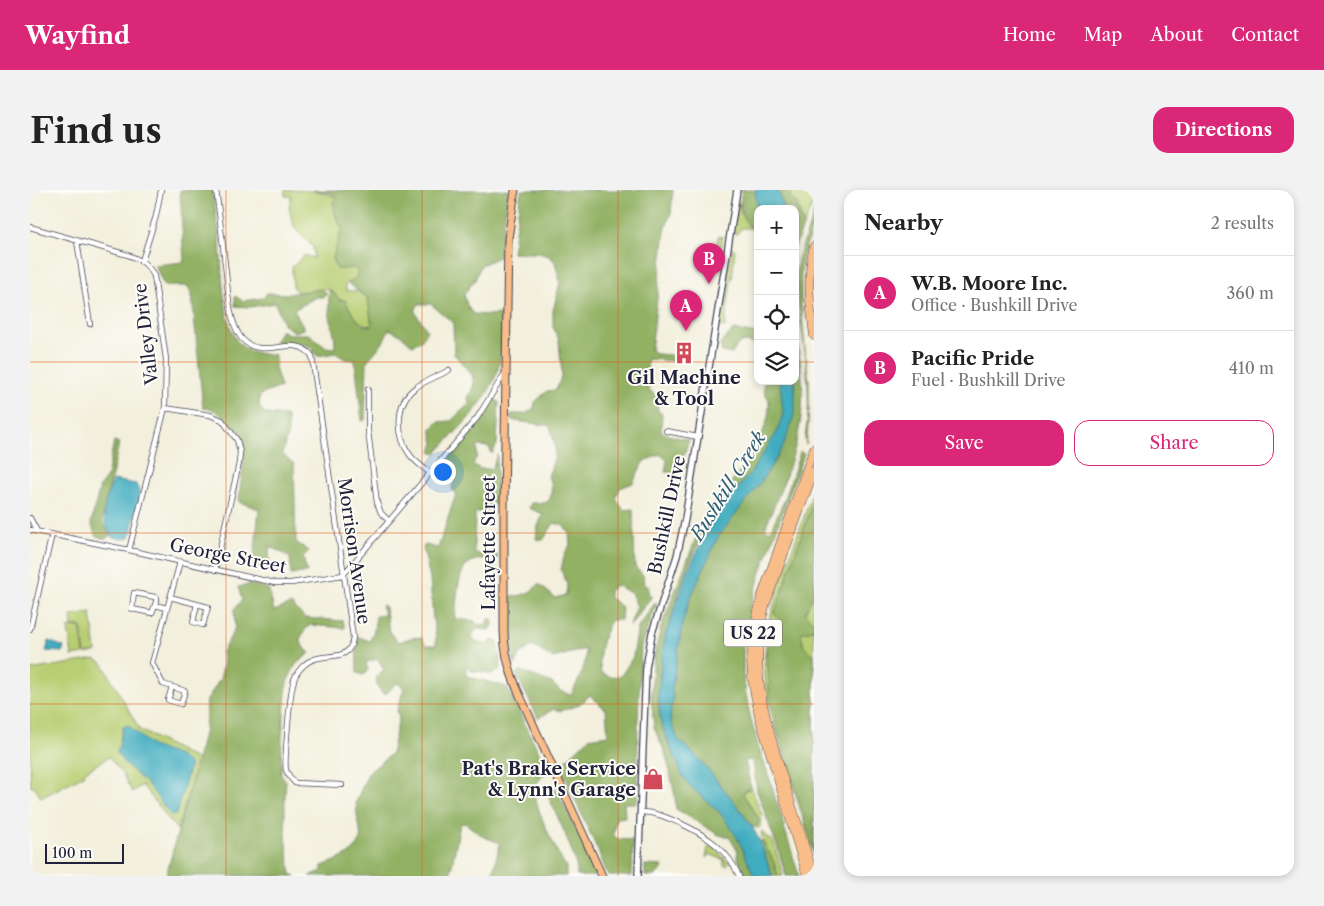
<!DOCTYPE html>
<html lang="en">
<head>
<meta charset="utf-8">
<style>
	:root { --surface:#fff; --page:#f2f2f2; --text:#222; --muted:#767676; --line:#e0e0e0; --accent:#db2777 }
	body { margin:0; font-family:"Libre Caslon Text",serif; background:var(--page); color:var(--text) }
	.controls { position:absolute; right:15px; top:15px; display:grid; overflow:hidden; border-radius:10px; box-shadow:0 2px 8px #0003 }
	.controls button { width:45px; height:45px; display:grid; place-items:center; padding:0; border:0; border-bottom:1px solid var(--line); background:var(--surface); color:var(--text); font:25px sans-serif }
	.scale { position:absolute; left:15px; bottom:12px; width:79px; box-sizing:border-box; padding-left:5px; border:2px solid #22223b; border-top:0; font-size:14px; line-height:18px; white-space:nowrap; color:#22223b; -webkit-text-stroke:4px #fdfcf7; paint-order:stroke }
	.you { position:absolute; left:412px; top:281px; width:18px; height:18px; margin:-12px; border:4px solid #fff; border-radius:50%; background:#1a73e8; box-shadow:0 0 0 8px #1a73e833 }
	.badge { display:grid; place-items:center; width:32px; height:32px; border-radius:50%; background:var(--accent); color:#fff; font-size:16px; font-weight:700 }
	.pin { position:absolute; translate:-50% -41px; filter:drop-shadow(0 1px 2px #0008) }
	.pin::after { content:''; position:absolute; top:26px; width:18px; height:15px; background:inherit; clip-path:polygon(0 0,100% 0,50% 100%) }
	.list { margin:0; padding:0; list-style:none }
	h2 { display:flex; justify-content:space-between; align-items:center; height:65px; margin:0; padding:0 20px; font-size:21px }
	h2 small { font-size:16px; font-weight:400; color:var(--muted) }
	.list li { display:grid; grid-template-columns:32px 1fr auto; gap:15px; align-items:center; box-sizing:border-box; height:75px; padding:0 20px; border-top:1px solid var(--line) }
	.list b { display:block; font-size:19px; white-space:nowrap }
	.list p { margin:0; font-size:16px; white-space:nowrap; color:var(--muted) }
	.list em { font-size:16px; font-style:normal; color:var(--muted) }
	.actions { display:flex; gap:10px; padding:15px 20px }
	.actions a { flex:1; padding:11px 0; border:1px solid var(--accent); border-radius:15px; text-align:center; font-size:18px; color:var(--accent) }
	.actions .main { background:var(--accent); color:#fff }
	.icon { flex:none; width:28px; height:28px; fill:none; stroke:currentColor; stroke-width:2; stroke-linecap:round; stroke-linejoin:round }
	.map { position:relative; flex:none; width:784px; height:686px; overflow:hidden; border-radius:15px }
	header { display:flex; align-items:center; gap:30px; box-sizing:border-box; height:70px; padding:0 25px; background:var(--accent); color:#fff }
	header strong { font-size:24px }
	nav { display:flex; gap:28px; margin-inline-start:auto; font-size:18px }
	.intro { display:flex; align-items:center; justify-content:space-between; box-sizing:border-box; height:120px; padding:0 30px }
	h1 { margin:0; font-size:35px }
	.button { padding:12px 22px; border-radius:15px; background:var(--accent); color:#fff; font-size:18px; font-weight:700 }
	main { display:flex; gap:30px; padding:0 30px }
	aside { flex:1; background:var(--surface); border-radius:15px; box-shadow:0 2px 8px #0003 }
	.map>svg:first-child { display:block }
	.green { fill:#b8ce72; stroke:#6d7856 }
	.forest { fill:#92b164; stroke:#5a6a50 }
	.water { fill:#40acbf; stroke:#31677d }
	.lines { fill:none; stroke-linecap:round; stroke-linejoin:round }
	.minor-casing { stroke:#414153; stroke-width:6 }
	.tertiary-casing { stroke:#414153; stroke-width:8 }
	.primary-casing { stroke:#414153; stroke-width:9 }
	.motorway-casing { stroke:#414153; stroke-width:9 }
	.minor { stroke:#fff; stroke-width:4.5 }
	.tertiary { stroke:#fff; stroke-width:5.5 }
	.primary { stroke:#f8bd89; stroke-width:7 }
	.motorway { stroke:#f8bd89; stroke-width:8 }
	.grid { fill:none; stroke:#e8590c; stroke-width:1; stroke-opacity:0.55 }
	.labels { text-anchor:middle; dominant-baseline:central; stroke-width:4; stroke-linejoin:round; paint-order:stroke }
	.shield { fill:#fdfcf7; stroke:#646373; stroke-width:1 }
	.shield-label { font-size:16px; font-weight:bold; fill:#22223b }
	.street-label { font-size:18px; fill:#22223b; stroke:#fdfcf7 }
	.poi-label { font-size:18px; font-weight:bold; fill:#22223b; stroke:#fdfcf7 }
	.water-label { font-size:19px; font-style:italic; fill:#306076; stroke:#fdfcf7 }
</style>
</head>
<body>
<header>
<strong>Wayfind</strong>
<nav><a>Home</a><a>Map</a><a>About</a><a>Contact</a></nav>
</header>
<div class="intro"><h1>Find us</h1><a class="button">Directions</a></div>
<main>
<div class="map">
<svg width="784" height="686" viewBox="0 0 784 686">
	<rect width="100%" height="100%" fill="#fdfcf7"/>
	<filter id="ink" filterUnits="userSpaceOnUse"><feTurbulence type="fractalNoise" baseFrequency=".02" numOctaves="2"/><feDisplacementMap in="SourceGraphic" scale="10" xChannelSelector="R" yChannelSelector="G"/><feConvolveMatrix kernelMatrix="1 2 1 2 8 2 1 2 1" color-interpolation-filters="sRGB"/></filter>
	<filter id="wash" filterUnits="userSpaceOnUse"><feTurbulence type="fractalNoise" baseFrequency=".0096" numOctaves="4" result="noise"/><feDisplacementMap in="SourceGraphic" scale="20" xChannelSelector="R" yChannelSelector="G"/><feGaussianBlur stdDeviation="1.12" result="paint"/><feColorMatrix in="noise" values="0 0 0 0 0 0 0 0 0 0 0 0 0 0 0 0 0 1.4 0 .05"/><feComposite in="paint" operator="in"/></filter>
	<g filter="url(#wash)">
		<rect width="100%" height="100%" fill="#f2efdc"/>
		<path class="green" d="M255,0c16,0 39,0 52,8l-1,19 6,12 -9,31 9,10 5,-3 10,2 1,8 -13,8 2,6h10l11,7 4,28c-16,-2 -20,-12 -27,-26h-6l-3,-5 -7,-6 -32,3 -4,-4 -1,-21 12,-12 10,3 -1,-11 -18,-18 -6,-20 2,-13h-6z
			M763,0h21v11l-10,24 -3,-5 -4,-16 -7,-8z
			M708,12h1l1,10 11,16h-8l-4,2 -2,4h-2l-2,-4z
			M688,46l5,1 -5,29 -5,-1z
			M702,57l3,3 -3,29 -6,-1z
			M695,90l6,1 -6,46 -7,-1z
			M784,299v367l-43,-142 -5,-22 -2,-27 3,-37 12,-42z
			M61,423l5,39 -11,2 -4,-28 -9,1 -1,-11z
			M50,437l4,27 -12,2 -4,-28z
			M65,469l8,5 37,66 58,30 -21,70 -35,-45 -10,7 -9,-17 -14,-18 -25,15v3l-43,23 -5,-10 -6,-2v-116z
			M720,594l12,31 -2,12 -2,2 -2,-2 3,-8 -16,-25 3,-5h3z
			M732,641l5,7 6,3 10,35h-5l-5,-16 -10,-18 -2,-10z
			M682,655l17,18 -2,2 1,1 -4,-1v-5l-15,-6 -3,4 2,-10z"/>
		<path class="forest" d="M150,0h32c3,18 6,35 8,53 2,24 3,80 17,98 9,12 24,13 38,14v13l6,19 -21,8 -1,12 7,7 21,2 1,17 -6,21 12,10 2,78 13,9 -6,6 4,15 -16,3 -1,-18 -21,-11 1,22 -17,-1 6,-58 -20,-7c1,-33 15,-56 -13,-82 -9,-8 -10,-11 -23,-12l-11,-113 -4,-9h-24l-9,-21 29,-3z
			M283,0h195l-9,67 -18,8 -6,15 -11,14 3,11 6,9 16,1 12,-1c0,15 1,32 -1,47 -7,37 -40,66 -65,93l-4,-2 3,-9 -3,-14 7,-7 13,-1 18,-17 -1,-6 6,-14 -2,-9 -18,-21 -1,-31 -22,-19h-13l-3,8 12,18 -6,11 -9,4 -11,-10 -12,-6 -7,15 -15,17 -2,59 -3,1 -7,-61 -10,-1 -10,-6 -18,3 -3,-3 -2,-6 -10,-3 -28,-2 7,-12 7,4h21l16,13 10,1c1,-15 -6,-28 -6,-42 -1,-6 1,-10 0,-17l7,6 3,5h6l7,13 10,12 10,1 -4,-28 -20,-15 9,-6v-8c-9,-2 -12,1 -20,0l-5,-9 10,-31 -6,-12 -3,-15 3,-4 -5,-5z
			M491,0h152l-2,23 -6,18 -14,119 5,4 15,1 1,6 -24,-2c-2,10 2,19 1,30l8,9 1,13 4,3 -1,17 7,4 21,5 -11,33 -13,-1 2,-12 -7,-6 -17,8 -10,21 -13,5 -4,9 4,8 5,5 8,-1 2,58 8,8 1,10 5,2 -1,8 4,1 -23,31 8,-21 -6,-13 -15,-8 -7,6v6l13,10 -1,13h-10c-9,18 -14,34 -10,53l10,4 10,-1 12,-19 5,-30 17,-24 2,1 -16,41 -3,75 -1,83h-13l1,14 -9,1 -3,17 5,4 15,1 -1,36h-24l-9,-23 -39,-87 29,-28 19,-3 -2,-25 -16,-15 -6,6 -8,5 -15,5 -7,-2 -16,9 -22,-44 5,-3 31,12 8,8 11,4c7,-15 17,-29 14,-46l-32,9 -21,-12 -11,7 -6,12c-8,-22 -7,-46 -4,-69 13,0 19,-3 28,-12l16,14 11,-3 1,-11 -6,-14 4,-17 5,-8 -1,-13 -7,-7 -8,-2 -11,17 -7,-1 2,-13 5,-12 -14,-6 2,-5h14l5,-4 2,-13 -4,-10c9,-23 9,-25 2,-50l-40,-6 1,-6h14l9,-6 1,-6 12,-11 9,-1 6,-15 -3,-35 -6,-13v-16l7,-29 -5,-20 -6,-6 -10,-3h-27z
			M712,0h13l3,23v28c-1,-7 -4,-9 -8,-14 -10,-12 -11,-22 -8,-37z
			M748,0h15l-3,6 7,8 4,16 3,5 -9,21v-37h-11z
			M784,22c0,20 -12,38 -13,59 -2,59 13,116 5,174l-1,-7 4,-29v-28l-14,-102 3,-20z
			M290,99l7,5 -3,3h-8l-22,13 9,16v3l-8,3 -11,-7 -9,-22 -25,4 -15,-1v-10l8,5 20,-3 4,-5 20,1z
			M765,136c3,24 10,57 7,81 -3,42 -21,82 -37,121l5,3 16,-35 14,-44 4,2 -43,118 -11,36 -7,33v36l6,34 9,34 11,32 30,99h-13l-9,-30 -20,-55 -4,-30 -8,-1 5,24 -1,6 -3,-1 -3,5 16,25 -2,7 -4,2 -17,-24 -36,-44 -22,-21 -6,-14 -2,-9 3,-18 -1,-10 11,-67 10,-30 25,-54 58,-78 16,-37 3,-28z
			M703,140l25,4v11l-13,-3 -7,2 -6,10 -10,-2 -2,-8z
			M750,191c2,10 4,20 3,30 -4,41 -48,75 -70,107 -29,43 -65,154 -52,205 4,15 21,54 31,65 8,9 20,16 28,25 15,17 27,41 34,63h-7l-10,-19 1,-6 -9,-14 -10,-2 -43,-26 -1,-13 -7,-33 -4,-13 -10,-22 -3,-33 3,-39 7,-29 35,-89 19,-36 42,-52 11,-33 1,-11v-6l-5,-9v-9z
			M465,209l4,3 -2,42 -5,10 -3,-7 -12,-1v10l-4,8 7,5h12l5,-14 -1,47 -7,8 -14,3 -1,40 23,2v4c-7,1 -17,-1 -24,2 -17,6 -16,42 -18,58l20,2v3l10,1 4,-6h3l1,6 -3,5 -14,-1 -4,7 3,6 12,2 6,-4 5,1 3,27 -6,5 -6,1 -4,-2 -13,-1 -6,-6v11l41,11 41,84c-4,5 -11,9 -12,15 -5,18 19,60 27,77l3,2v11h-74l8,-33 -16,-6 -19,-14 -5,1 -10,52h-141l13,-5v-5c12,-4 33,-12 38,-25 1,-4 0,-9 0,-13l-2,-3 -2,-23 12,-29 23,-19 8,-37 -2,-6 7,-23 -7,-5 -11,11 -4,-1 -5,-7 -1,-10 8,-6 -6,-11 -12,3 2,8 -4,5 -7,-2 -1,-37 14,5 4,-11 2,-14 9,-1 -4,-9 3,-1c6,16 0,26 15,37 8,-3 14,-6 23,-4l4,7h10v-9l-3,-17 -3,-41 -7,-30 2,-3 13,3 18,-54 -4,-5 2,-9 -4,-9 -8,-4z
			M84,251l5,2 -17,78 8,15 -5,3 -9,-3 -5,-13 9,-37 7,-9z
			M784,309v95l-9,19 9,10 -1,7 -12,3 3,14 10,9v193l-36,-118 -9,-38v-13l-3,-30 6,-11 -1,-9 7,-2 3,-7 -7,-7z
			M222,394l8,2 9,4 5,21 17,-7 14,14 38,3 2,7 -35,-3 -5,5 -5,9 3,8 7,6 -14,11 -9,18 -5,54 -1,38 5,7c-3,31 0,62 5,93l5,2h-130l39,-146 2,-30 13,-21 4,-16 -2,-11 9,-16 4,-9 -1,-18 8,-9 -4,-13z
			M524,596l20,39 23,51h-20c3,-13 -23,-67 -30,-82l4,-7z
			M730,651l3,1 10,18 5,16h-6z
			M615,675l17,1 1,2 -8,8h-10z"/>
		<path class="water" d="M725,0h23l6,19h-26v4z
			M765,187v32l-3,13 -9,25 -20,32 -45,58 -30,66 -5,18 -11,67 1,10 -3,18 2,9 6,14 22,21 36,44 17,24 7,13 12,35h-18l-16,-37 -12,-18 -6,-8 -29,-26 -9,-12 -21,-52 -3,-27 5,-49 3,-14 22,-62 24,-51 39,-48 26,-40 6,-19 -3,-32h15z
			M83,290l23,4 4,9 -10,44 -8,2 -10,-2c-14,-22 -7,-34 1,-57z
			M19,451l15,6 -2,5 -16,-1z
			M98,535l24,21 27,10 11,9 -14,50 -6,-1 -22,-29 -25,-23 -6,-9 6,-26z"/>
	</g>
	<g filter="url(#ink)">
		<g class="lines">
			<g class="minor-casing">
				<path id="minor" d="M186,0c4,28 7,56 10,83 2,19 3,43 12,60 4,8 12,14 21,15 18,3 39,-11 53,8l41,281c-3,31 -33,10 -51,30 -5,5 -8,11 -9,17 -3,10 -9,78 -7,86 2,5 5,9 9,13l47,2
					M0,37l98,28c13,5 20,9 26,21l12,83 -1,49 -36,142
					M47,51l13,83
					M112,71l14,-45 5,-26
					M338,199v42l9,72 4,10 8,8
					M135,218l45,7 12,5 15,20 3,12 -1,11 -24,107
					M636,241l32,6
					M400,283c-7,-6 -15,-11 -20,-18 -14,-19 -15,-53 5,-67 9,-7 22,-11 34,-18
					M0,328l7,13
					M0,340l99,20 146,33h16l52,-8 134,-157 28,-45
					M140,407l38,10 -5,18 -10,-3 4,-18
					M125,415l2,-7 -2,-1 -21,-4 -2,16 20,4 3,-8 12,3
					M0,439l22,-95
					M142,497l-4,13 13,4 4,-13 -22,-7 -11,-21 28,-101
					M611,622c15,0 27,6 41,12 25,12 46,26 57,52"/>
			</g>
			<g class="tertiary-casing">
				<path id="tertiary" d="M608,686l8,-208 6,-35 25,-77 8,-37 52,-329"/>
			</g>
			<g class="primary-casing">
				<path id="primary" d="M485,0l-7,49 -4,270v122c0,20 5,39 13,58l85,187"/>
			</g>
			<g class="motorway-casing">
				<path id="motorway" d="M784,56c-8,31 -4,60 0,90
					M777,686l-48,-160 -7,-37 -1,-20 3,-30 7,-31 53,-150
					M784,686c-11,-34 -21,-68 -32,-102 -18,-61 -33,-104 -17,-168l49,-135"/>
			</g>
			<use href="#minor" class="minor"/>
			<use href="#tertiary" class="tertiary"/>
			<use href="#primary" class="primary"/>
			<use href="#motorway" class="motorway"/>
		</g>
	</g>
	<path class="grid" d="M196,0v686M392,0v686M588,0v686M0,172h728M765,172h19M0,343h784M0,514h784"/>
	<defs>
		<g id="building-bare" transform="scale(1.725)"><path d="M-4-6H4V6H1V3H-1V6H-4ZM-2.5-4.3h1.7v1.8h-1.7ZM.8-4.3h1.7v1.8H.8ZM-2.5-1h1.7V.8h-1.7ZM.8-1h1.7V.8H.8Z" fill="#d1495b" stroke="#fdfcf7" stroke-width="2.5" paint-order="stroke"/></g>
		<g id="shop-bare" transform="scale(1.725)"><path d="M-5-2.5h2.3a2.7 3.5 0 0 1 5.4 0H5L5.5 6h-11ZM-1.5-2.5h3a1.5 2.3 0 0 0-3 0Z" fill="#d1495b" stroke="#fdfcf7" stroke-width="2.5" paint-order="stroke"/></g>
	</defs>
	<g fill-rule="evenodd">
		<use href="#building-bare" x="654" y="163"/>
		<use href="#shop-bare" x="623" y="589"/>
	</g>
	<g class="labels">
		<rect class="shield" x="694" y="429.5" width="58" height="27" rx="4"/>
		<g class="shield-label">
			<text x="723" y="443">US 22</text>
		</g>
		<g class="street-label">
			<text transform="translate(116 144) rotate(-97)">Valley Drive</text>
			<text transform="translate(637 325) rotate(-78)">Bushkill Drive</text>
			<text transform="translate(459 353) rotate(-90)">Lafayette Street</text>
			<text transform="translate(324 361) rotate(82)">Morrison Avenue</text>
			<text transform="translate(198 366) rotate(11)">George Street</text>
		</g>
		<g class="poi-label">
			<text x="654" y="188">Gil Machine<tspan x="654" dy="21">&amp; Tool</tspan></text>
			<text x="606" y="579" text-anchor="end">Pat's Brake Service<tspan x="606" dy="21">&amp; Lynn's Garage</tspan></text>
		</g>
		<g class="water-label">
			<text transform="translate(698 296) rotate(-58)">Bushkill Creek</text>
		</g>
	</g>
</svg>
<div class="controls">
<button>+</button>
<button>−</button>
<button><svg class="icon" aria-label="locate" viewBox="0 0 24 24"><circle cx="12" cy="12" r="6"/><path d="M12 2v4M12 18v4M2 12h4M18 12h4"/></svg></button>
<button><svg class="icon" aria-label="layers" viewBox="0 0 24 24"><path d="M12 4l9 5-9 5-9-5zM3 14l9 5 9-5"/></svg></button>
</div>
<div class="scale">100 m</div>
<div class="you"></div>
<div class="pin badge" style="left:656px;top:141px">A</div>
<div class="pin badge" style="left:679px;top:94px">B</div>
</div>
<aside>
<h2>Nearby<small>2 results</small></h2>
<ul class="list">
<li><span class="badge">A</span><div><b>W.B. Moore Inc.</b><p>Office · Bushkill Drive</p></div><em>360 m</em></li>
<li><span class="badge">B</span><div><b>Pacific Pride</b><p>Fuel · Bushkill Drive</p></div><em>410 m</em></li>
</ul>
<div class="actions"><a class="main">Save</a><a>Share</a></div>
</aside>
</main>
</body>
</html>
